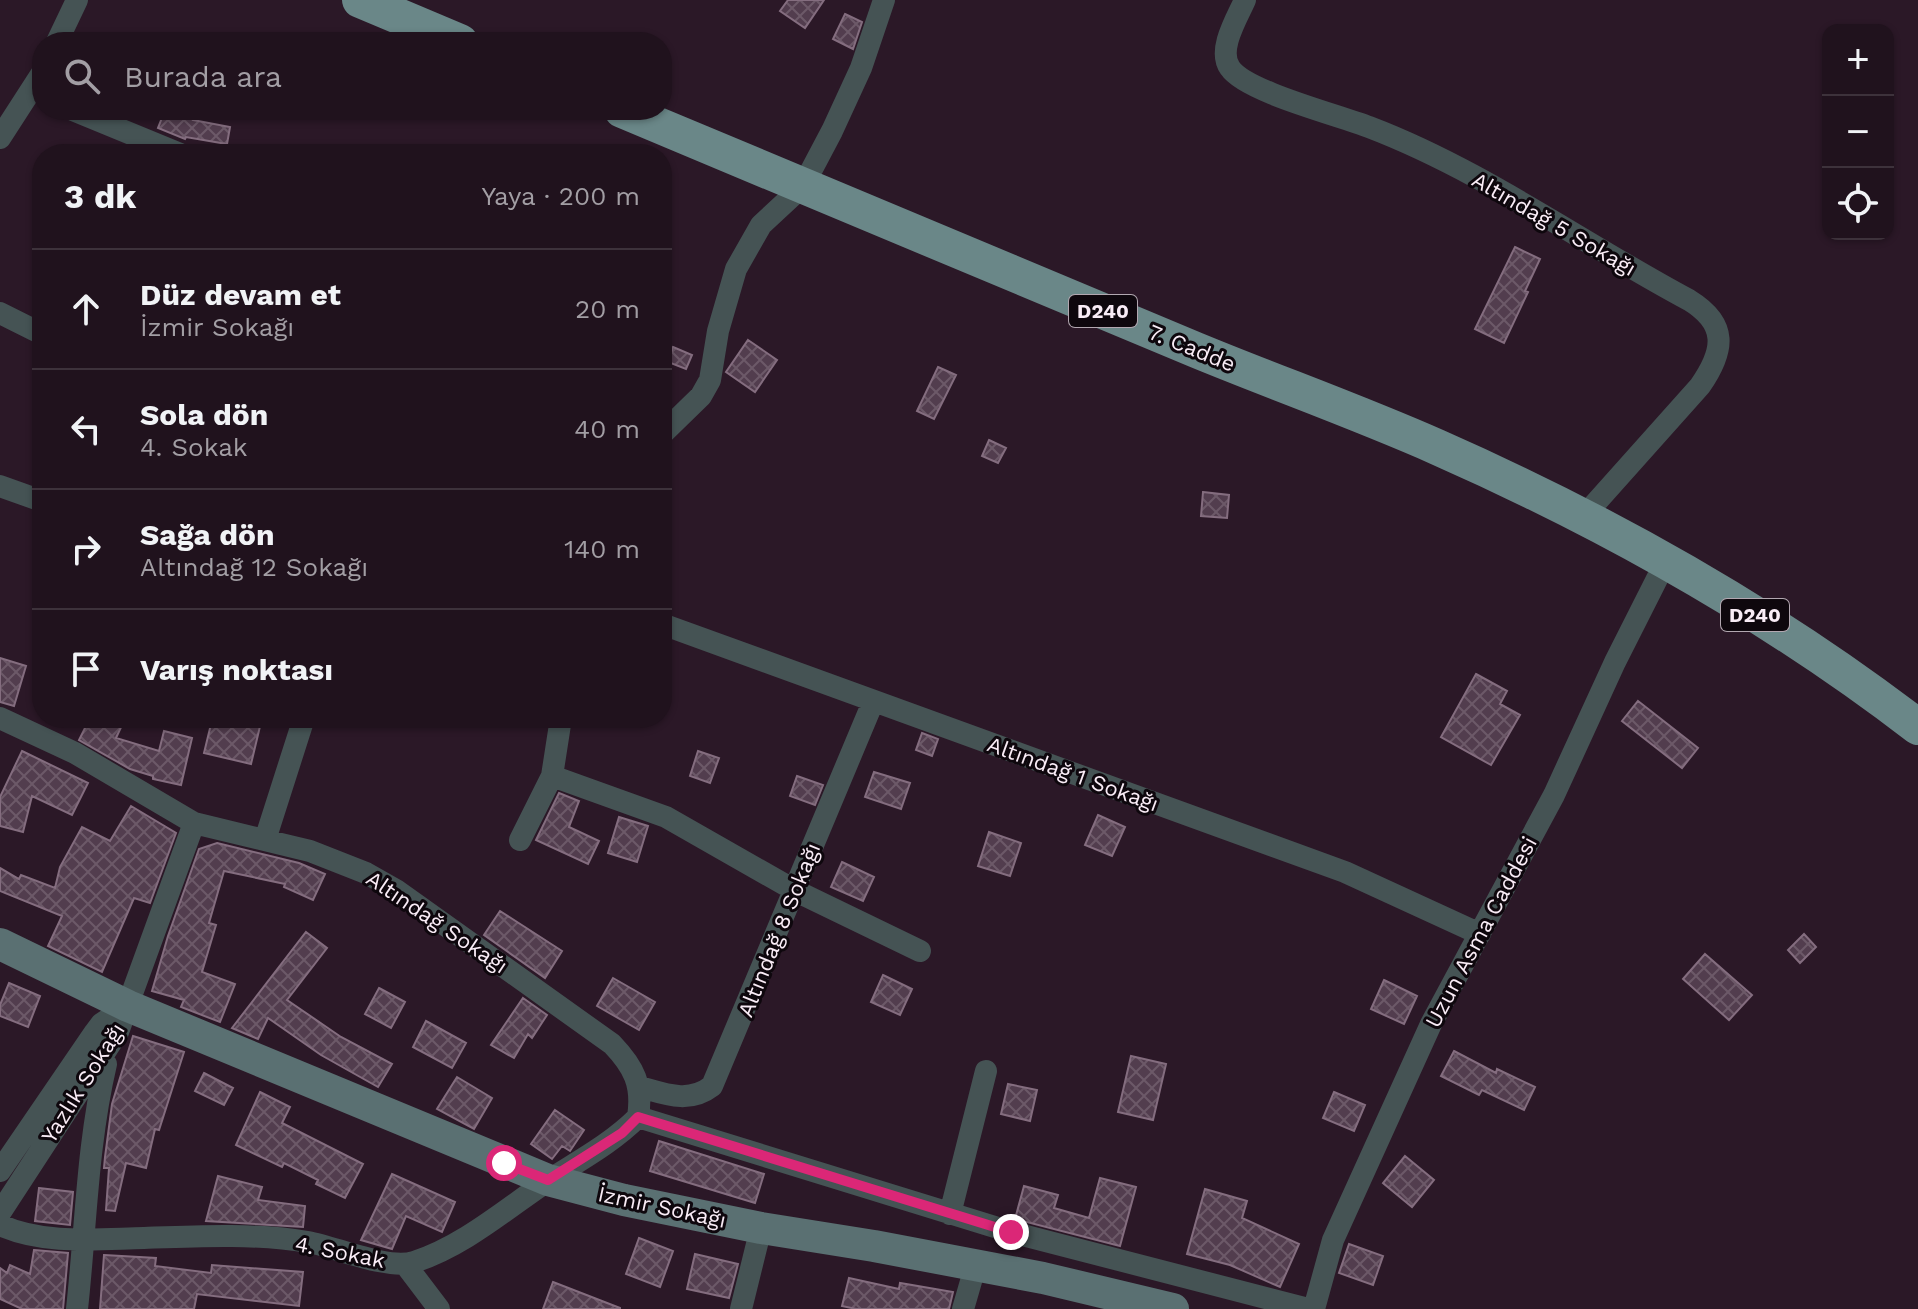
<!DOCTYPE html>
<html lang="tr">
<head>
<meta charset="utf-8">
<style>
	:root { --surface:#20121d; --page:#2d202a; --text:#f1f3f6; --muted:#a29ea4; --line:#3d323b }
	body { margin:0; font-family:"Work Sans",sans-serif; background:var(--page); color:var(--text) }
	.controls { position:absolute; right:24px; top:24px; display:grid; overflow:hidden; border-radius:16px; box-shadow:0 2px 6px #0004 }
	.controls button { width:72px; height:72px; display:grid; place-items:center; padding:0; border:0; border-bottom:2px solid var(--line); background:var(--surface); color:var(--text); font:40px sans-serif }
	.stop { position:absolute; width:24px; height:24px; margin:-18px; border:6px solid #db2777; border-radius:50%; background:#fff }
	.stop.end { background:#db2777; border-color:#fff; box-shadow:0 2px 8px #0008 }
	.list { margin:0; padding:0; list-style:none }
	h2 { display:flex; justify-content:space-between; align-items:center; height:104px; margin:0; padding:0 32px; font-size:34px }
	h2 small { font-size:26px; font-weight:400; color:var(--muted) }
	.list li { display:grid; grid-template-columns:52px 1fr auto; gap:24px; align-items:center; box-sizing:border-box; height:120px; padding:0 32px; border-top:2px solid var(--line) }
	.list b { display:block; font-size:30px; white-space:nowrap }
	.list p { margin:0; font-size:26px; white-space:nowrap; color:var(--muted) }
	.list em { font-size:26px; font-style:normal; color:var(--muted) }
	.icon { flex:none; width:44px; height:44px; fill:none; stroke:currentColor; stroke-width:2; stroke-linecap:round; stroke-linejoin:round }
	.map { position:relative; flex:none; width:1918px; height:1309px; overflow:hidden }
	.search { position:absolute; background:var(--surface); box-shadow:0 2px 6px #0004; left:32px; top:32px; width:640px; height:88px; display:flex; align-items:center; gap:20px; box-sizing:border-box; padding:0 28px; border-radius:32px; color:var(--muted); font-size:30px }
	.panel { position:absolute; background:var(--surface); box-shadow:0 2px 6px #0004; left:32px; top:144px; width:640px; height:584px; border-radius:32px }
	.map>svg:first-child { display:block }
	.building { fill:url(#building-cross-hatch); stroke:#846d7f; stroke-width:2 }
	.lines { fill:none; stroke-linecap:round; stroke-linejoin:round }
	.street { stroke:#455354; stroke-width:22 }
	.secondary { stroke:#5a7072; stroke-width:32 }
	.primary { stroke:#6a8788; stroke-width:36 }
	.route { stroke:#db2777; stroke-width:10 }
	.labels { text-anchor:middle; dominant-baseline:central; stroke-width:6; stroke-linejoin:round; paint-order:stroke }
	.shield { fill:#0e070d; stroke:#b2a7b0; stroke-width:2 }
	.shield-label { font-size:20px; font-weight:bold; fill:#f9ecf6 }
	.street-label { font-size:22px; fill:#f9ecf6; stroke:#0e070d }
</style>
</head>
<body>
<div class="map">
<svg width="1918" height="1309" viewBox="0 0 1918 1309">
	<defs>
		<pattern id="building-cross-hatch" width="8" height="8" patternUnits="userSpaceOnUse" patternTransform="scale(2)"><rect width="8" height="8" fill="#523d4e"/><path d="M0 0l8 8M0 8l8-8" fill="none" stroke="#6c5968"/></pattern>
	</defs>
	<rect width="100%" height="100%" fill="#2b1827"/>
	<path class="building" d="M788,0h36l-19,28 -25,-17z
		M845,14l17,8 -9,27 -20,-10z
		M165,110h32l-4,10 37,7 -3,17 -41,-7 -1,2 -27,-11z
		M1515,247l25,12 -15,32 3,1 -24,51 -29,-14z
		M748,340l29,20 -22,32 -29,-20z
		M673,347l19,8 -6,14 -18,-7z
		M938,367l18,8 -22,44 -17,-8z
		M989,440l17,8 -8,15 -16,-7z
		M1203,492l26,3 -2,23 -26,-2z
		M0,658l26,8 -12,40 -14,-4z
		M1476,674l31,17 -7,13 20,11 -29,50 -50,-28z
		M1638,701l60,47 -16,20 -60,-47z
		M90,718h22l11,5 -7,15 43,13 5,-20 28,7 -11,47 -28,-6v-3l-23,-7 -51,-29z
		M240,718h22l-11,46 -47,-11 8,-33 26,6z
		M922,733l16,6 -6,17 -16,-6z
		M22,751l66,32 -16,32 -40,-19 -9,36 -23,-6v-29z
		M698,751l21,7 -9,25 -20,-7z
		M874,772l36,11 -9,26 -36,-12z
		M797,776l26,9 -8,20 -25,-9z
		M559,793l20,8 -10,26 30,14 -11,23 -52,-24z
		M131,806l45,27 -26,70 -16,-5 -32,74 -54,-26 14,-30 -62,-25v-23l19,11 2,-4 34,13 5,-21 22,-40 28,14z
		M1098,815l27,12 -13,29 -27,-11z
		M619,817l29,9 -11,36 -29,-9z
		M989,832l32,11 -11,33 -32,-10z
		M217,843l82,20 26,11 -12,26 -29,-13 1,-3 -61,-13 -15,52 7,2 -14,47 33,12 -15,38 -39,-15 3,-7 -32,-9 16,-55 31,-87z
		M842,862l32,15 -11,24 -32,-14z
		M500,911l62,40 -17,27 -61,-43z
		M306,932l21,16 -40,52 54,37 51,27 -14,23 -57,-32 -53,-37 -10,21 -26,-11z
		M1804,934l12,13 -16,16 -12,-13z
		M1705,954l47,41 -23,25 -46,-41z
		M883,975l29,14 -12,26 -29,-13z
		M613,978l42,24 -16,28 -42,-24z
		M1384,980l33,16 -13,28 -33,-15z
		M9,983l31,13 -12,31 -28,-11v-11z
		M379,988l26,14 -14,26 -26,-14z
		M523,998l24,17 -15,23 -4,-4 -14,24 -23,-13z
		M426,1021l40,22 -14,25 -39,-21z
		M133,1036l51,16 -25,78 -4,-1 -9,39 -20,-5 -11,48 -9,-1 3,-42h-5l1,-11 7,-53z
		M1454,1051l42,22 1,-4 38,18 -11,23 -42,-20 -3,5 -38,-19z
		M1131,1056l35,8 -13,56 -35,-8z
		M204,1073l29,15 -9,17 -29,-14z
		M457,1077l35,21 -18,31 -37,-20z
		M1008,1084l29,6 -7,31 -29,-7z
		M260,1092l30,15 -8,16 81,41 -18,34 -29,-14 2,-4 -34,-17 -2,4 -46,-22z
		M1334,1092l31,13 -11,26 -31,-13z
		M555,1110l29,20 -14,21 -8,-5 -10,13 -21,-15z
		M659,1141l105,33 -9,29 -105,-32z
		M1405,1156l29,24 -22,27 -29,-24z
		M392,1174l63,28 -13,30 -36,-16 -14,33 -31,-9z
		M218,1176l44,11 -4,13 47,6 -2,21 -97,-6z
		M1100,1178l36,9 -16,59 -105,-27 9,-33 34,9 -4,13 35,10z
		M39,1188l34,4 -3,33 -35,-4z
		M1205,1189l42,12 -5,17 57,26 -19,43 -50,-22 -43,-11z
		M639,1238l34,13 -13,36 -34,-13z
		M1349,1244l34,12 -10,29 -34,-12z
		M34,1250l34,3 -5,56h-41l-22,-10v-31l7,5 3,-8 20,9z
		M695,1254l43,10 -9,34 -42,-9z
		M104,1255l52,3 -1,8 56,7 1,-8 91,7 -4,34 -102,-12 -3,15h-94z
		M849,1278l50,11 1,-6 53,9 -4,17h-93l-14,-3z
		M553,1282l67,26v1h-77z"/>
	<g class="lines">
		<path class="street" d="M1245,0c-8,18 -28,50 -15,68 16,24 109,47 139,59 113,43 213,116 320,173 39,24 36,50 11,86l-117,131
			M57,42l20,-42
			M73,110l107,44
			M0,138l42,-65
			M0,313l42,21
			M662,434l39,-38 9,-16 8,-49 18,-62 25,-44 42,-39 29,-55 29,-63 23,-68
			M0,486l42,15
			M662,624l683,248 135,62
			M0,718l75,35 119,70 116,28 56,22 30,17 216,154c22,23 31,41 26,73
			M552,776l114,41 130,74 124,60
			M265,840l39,-122
			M520,840l32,-64 9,-58
			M640,1087c25,7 49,17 72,-1l161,-384
			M638,1117l373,115 297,77
			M0,1171l95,-139 6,-8 27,-18
			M0,1213l118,-181 76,-209
			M950,1214l36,-143
			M0,1225c44,20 97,14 144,13 53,-2 111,-5 164,4 28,5 79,28 106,20 50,-16 93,-54 135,-82 31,-20 63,-37 89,-63
			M405,1264l34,45
			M77,1309c9,-82 10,-164 29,-245
			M741,1309l20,-81
			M963,1309l13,-45
			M1314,1309l19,-69 98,-216 123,-229 61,-133 51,-101"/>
		<path class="secondary" d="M0,944l128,62 420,174 76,20 137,28 113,18 169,32 130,31"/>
		<path class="primary" d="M360,0l100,42
			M622,110c191,80 382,161 574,240 80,33 162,62 241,97 170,75 334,167 481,280"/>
	</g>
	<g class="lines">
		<path class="route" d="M504,1163l44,17 74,-47 16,-16 373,115"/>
	</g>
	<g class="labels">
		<g class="shield">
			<rect x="1069" y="295" width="68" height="32" rx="6"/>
			<rect x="1721" y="599" width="68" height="32" rx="6"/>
		</g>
		<g class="shield-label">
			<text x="1103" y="311">D240</text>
			<text x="1755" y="615">D240</text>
		</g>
		<g class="street-label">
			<text transform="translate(1554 224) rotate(30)">Altındağ 5 Sokağı</text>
			<text transform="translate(1192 348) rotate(22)">7. Cadde</text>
			<text transform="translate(1073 774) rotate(20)">Altındağ 1 Sokağı</text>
			<text transform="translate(437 922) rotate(34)">Altındağ Sokağı</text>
			<text transform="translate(779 930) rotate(-68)">Altındağ 8 Sokağı</text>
			<text transform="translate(1481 932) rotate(-62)">Uzun Asma Caddesi</text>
			<text transform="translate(83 1083) rotate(-58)">Yazlık Sokağı</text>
			<text transform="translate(662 1207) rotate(12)">İzmir Sokağı</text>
			<text transform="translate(340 1252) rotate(11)">4. Sokak</text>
		</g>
	</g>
</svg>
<div class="controls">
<button>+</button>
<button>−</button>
<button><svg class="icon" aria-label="locate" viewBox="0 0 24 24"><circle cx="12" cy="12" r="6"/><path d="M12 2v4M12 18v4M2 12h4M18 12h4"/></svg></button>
</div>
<div class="stop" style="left:504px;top:1163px"></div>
<div class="stop end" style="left:1011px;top:1232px"></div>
<div class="search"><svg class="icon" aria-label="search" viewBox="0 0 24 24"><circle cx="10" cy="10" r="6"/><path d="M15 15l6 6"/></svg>Burada ara</div>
<section class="panel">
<h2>3 dk<small>Yaya · 200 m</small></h2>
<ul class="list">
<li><svg class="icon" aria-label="ahead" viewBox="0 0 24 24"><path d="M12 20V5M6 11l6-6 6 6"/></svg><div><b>Düz devam et</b><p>İzmir Sokağı</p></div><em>20 m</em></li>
<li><svg class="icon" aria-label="left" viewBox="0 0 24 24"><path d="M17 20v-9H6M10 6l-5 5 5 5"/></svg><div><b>Sola dön</b><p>4. Sokak</p></div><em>40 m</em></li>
<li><svg class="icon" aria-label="right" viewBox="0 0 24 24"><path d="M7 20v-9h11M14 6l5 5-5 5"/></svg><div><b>Sağa dön</b><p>Altındağ 12 Sokağı</p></div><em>140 m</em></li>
<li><svg class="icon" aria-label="arrive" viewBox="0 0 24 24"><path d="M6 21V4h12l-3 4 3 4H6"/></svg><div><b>Varış noktası</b></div></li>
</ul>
</section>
</div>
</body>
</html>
